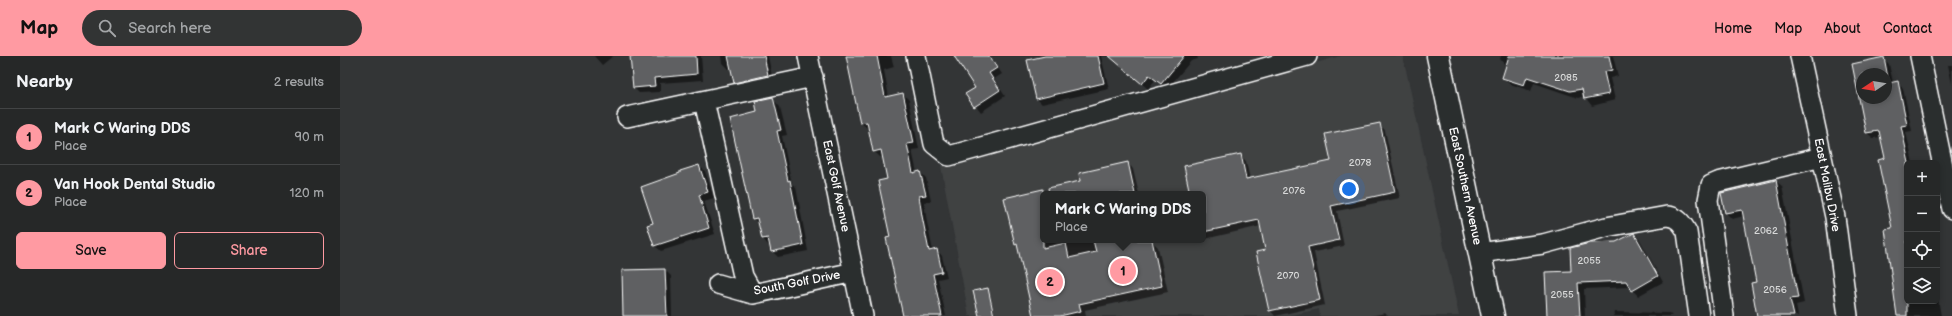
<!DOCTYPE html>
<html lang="en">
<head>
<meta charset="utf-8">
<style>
	:root { --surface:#262828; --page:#323434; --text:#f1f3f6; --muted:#a4a6a8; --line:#424445; --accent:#ff9aa2 }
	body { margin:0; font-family:"Balsamiq Sans",sans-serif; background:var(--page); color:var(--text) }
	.controls { position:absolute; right:12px; bottom:12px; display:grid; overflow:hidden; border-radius:6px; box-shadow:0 2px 6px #0003 }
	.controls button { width:36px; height:36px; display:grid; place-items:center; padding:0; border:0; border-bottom:1px solid var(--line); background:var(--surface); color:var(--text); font:20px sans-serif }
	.compass { position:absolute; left:1516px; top:12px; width:36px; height:36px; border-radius:50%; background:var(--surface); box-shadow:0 2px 6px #0003; rotate:258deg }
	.you { position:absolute; left:1009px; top:133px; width:14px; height:14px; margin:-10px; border:3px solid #fff; border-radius:50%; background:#1a73e8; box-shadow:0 0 0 6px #1a73e833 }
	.badge { display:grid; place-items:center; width:26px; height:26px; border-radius:50%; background:var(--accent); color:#111; font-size:13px; font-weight:700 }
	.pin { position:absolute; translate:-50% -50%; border:2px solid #fff; box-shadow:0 1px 4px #0006 }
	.popup { position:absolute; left:700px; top:135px; width:166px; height:52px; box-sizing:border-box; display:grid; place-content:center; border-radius:6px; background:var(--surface); filter:drop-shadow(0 1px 3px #0005); font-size:13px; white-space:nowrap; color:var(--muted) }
	.popup b { font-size:15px; color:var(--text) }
	.popup::after { content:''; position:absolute; left:50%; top:100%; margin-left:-8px; border:8px solid transparent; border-top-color:var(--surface) }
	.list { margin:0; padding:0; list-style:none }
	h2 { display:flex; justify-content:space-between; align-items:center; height:52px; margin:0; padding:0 16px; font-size:17px }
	h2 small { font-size:13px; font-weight:400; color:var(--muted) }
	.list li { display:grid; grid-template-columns:26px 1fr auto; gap:12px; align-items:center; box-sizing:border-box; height:56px; padding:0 16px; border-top:1px solid var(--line) }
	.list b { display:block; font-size:15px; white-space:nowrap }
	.list p { margin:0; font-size:13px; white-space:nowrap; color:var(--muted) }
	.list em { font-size:13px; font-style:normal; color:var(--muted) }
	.actions { display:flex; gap:8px; padding:12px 16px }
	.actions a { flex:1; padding:9px 0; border:1px solid var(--accent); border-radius:6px; text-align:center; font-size:14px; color:var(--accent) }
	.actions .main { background:var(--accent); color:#111 }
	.icon { flex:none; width:22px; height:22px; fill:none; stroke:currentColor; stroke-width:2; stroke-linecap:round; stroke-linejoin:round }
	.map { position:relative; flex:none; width:1612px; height:260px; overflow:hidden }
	header { display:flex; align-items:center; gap:24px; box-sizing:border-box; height:56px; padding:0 20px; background:var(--accent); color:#111 }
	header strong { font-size:19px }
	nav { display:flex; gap:22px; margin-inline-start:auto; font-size:14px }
	.search { width:280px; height:36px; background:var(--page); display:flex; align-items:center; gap:10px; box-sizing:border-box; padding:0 14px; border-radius:22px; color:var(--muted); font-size:15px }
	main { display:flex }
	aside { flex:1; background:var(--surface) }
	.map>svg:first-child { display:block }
	.built { fill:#404243; fill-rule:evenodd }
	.shadow { fill:#0007; fill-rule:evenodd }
	.building { fill:#5f6162; stroke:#fff; fill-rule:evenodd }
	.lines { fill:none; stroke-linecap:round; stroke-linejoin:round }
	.minor-casing { stroke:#fff; stroke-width:22 }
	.major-casing { stroke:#fff; stroke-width:25 }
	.minor { stroke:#2a2d2e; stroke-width:19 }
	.major { stroke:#2a2d2e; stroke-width:22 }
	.labels { text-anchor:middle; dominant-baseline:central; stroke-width:3; stroke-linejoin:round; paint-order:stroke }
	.number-label { font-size:10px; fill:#d7d8d8 }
	.street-label { font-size:12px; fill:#fff; stroke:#2a2d2e }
</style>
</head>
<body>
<header>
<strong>Map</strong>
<div class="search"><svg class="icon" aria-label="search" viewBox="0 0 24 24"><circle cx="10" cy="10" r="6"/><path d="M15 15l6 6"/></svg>Search here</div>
<nav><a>Home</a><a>Map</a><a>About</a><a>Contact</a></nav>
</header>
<main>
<aside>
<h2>Nearby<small>2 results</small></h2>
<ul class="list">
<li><span class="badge">1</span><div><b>Mark C Waring DDS</b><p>Place</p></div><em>90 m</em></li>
<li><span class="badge">2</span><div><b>Van Hook Dental Studio</b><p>Place</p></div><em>120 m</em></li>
</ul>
<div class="actions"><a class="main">Save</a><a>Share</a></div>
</aside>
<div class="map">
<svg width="1612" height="260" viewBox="0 0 1612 260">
	<rect width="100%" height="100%" fill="#333536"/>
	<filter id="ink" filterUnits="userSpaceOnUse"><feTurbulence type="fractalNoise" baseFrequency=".025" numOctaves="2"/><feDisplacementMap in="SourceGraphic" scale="8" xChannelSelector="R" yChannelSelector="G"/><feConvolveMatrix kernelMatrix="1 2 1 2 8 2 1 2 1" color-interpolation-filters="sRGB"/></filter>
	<g filter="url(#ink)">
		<path class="built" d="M1001,0h62l56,260h-139l-1,-7 -32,7h-318l-28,-150zM703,138h160v46h-160z"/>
		<path class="shadow" d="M254,0h19l-11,9z
			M291,0h70l2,24 -43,3v9l-21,1 -5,-5z
			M381,0h47l5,25 -33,7 -5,-6 -3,-14 -4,1 -6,-6z
			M506,0h45l3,11 -10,3 5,27 14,-3 6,6 10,49 -7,1 5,23 3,-1 6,6 5,23 -7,1 3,20 6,29 4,-1 5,6 5,21 -9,2 8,37h5h-48l-12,-78 -3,-58 -5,-24 -3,1 -6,-6 -5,-23h-2l-6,-5z
			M616,0h34l12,18 -8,5 11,17 -24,16 -14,-18 9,-6z
			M709,0h52l8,33 -67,15 -5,-5z
			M770,0h87l1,3 -7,2 -24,28 -12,-9 -7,9z
			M1161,0h112l5,20 -8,2 5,22 -23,6 -8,-10 -6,2 -44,-15 -3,8 -21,-7 -7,-6 4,-11 -7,-8z
			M1543,2l6,6 4,19 4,-1 6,6 9,43 -6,1 7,31h-6v138h30v-9l4,24h-43l-5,-87 -7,-70 -5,-22 -8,1 -6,-5 -13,-69zM1522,18h24v24h-24z
			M1608,9h4v19z
			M432,42l8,9 7,28 -5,1 10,48 4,3 12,64 -30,6 -6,-6 -2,-7 -2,1 -5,-6 -4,-15 -6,-6 5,-105z
			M1039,68l6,6 15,68 -63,13 7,35 -30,6 11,53 -50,11 -5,-6 -4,-59 -5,-25 -56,13 -2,-3v-42h-12l49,-39 6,6 4,18 82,-17z
			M788,107l5,6 6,25h-96v46l109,1 6,6 10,45 -83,18 1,6h-52l-15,-68 -3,-4 -11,-45 77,-17z
			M359,110l6,5 9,27 -10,3 11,33 -54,17 -6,-5 -1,-23 28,-49z
			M1436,125l6,5 22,117 -8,2 2,11h-40l-1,-34 -13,-66 -12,3 -6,-6z
			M1294,178l6,6 23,42 -25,14 -8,-9 -46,2 1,27h-37l24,-44 45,-29z
			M325,214l6,6 1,40h-48z
			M647,233l2,2 6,25h-15z
			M1275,256l54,1 3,3h-58z
			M1045,257l3,3h-18z"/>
		<path class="building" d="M290,0h66l1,18 -43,4 1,8 -22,2z
			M388,0h36l4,19 -34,8z
			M506,0h31l8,41 18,-4 11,50 -7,1 6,29 7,-2 6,24 -7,1 3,20 7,35 8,-2 5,23 -9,2 9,42h-39l-17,-78 4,-1 -12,-56 9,-2 -6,-29 -8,2 -6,-30 -7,1z
			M614,0h35l8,12 -8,5 11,17 -26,17 -9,-13 10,-6z
			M705,0h53l6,27 -68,16 -9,-39z
			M769,0h75l-23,28 -12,-9 -7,9z
			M1169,0h100l3,14 -8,2 5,22 -25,5 -2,-10 -12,2 -43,-14 -3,8 -22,-7z
			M1544,1l5,26 9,-2 9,44 -6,1 8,37h-2v153h-10l-12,-87 7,-1 -14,-68 7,-2 -6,-27 -13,2 -14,-69zM1522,18h24v24h-24z
			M433,41l8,33 -4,1 11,50 2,-1 13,65 -32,7 -3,-14 -6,1 -5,-21 -5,1 -22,-100 27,-7 -2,-11z
			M1040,67l15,69 -64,14 8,34 -31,7 12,53 -51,11 -13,-59 9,-2 -6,-30 -56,12v-38h-13l-6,-28 57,-12 5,25 85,-18 -6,-27z
			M788,106l7,32h-86l-1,-6 32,-7 -1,-8z
			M359,109l9,27 -9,3 10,33 -55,18 -7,-21 6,-2 -12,-36 39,-14v-2z
			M1436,124l22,118 -8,1 4,17h-37l-6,-33 5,-1 -14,-72 -17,3 -4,-20z
			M703,133v59l23,-5 3,15 27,-6 -3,-12h59l10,46 -83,18 2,7 -21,5h-27l-16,-72 -2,1 -11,-47z
			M1294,177l24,43 -26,15 -6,-10 -48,2 2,33h-33l-2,-44 26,-1 -1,-23 20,-5 26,-1z
			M325,213l2,47h-44l-1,-46z
			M648,232l6,28h-15l-6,-25z"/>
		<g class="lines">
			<g class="minor-casing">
				<path id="minor" d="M468,0l55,260
					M576,0l18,88 15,12 358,-100
					M1460,0l35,161 13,99
					M1580,0l32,153
					M364,45l39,175 10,18
					M287,61l186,-40
					M1140,197l63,-9 63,-17 61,-11c11,1 15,7 20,16l12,84
					M378,228l35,10 101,-22
					M1384,260l-16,-116 3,-15 7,-3 104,-25"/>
			</g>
			<g class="major-casing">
				<path id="major" d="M1098,0l55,260"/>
			</g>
			<use href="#minor" class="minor"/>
			<use href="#major" class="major"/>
		</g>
	</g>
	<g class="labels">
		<g class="number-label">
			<text x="1226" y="22">2085</text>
			<text x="1020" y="107">2078</text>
			<text x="954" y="135">2076</text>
			<text x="1426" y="175">2062</text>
			<text x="1249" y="205">2055</text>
			<text x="948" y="220">2070</text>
			<text x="1435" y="234">2056</text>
			<text x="1222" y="239">2055</text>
		</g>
		<g class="street-label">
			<text transform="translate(1487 129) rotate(79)">East Malibu Drive</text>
			<text transform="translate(496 130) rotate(78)">East Golf Avenue</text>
			<text transform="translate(1125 130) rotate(78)">East Southern Avenue</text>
			<text transform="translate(457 227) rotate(-11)">South Golf Drive</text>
		</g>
	</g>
</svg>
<div class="controls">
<button>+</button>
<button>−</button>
<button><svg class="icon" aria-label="locate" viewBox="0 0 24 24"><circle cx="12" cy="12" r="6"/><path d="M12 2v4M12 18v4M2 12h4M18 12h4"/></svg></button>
<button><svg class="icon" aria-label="layers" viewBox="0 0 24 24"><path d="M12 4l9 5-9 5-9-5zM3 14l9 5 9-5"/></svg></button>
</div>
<svg class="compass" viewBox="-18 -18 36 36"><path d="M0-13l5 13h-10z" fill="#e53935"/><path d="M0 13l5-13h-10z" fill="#a4a6a8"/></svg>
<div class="you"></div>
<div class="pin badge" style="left:783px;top:215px">1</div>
<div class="popup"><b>Mark C Waring DDS</b>Place</div>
<div class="pin badge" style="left:710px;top:226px">2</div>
</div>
</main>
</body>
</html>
